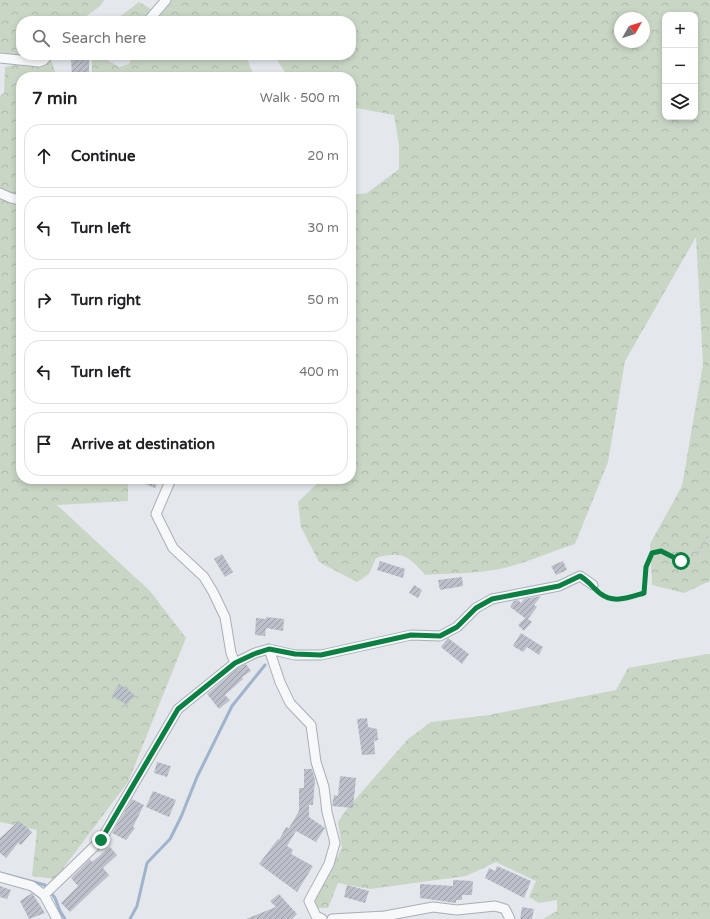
<!DOCTYPE html>
<html lang="en">
<head>
<meta charset="utf-8">
<style>
	:root { --surface:#fff; --page:#f2f2f2; --text:#202124; --muted:#757577; --line:#e0e0e0 }
	body { margin:0; font-family:"Varela Round",sans-serif; background:var(--page); color:var(--text) }
	.controls { position:absolute; right:12px; top:12px; display:grid; overflow:hidden; border-radius:8px; box-shadow:0 2px 6px #0003 }
	.controls button { width:36px; height:36px; display:grid; place-items:center; padding:0; border:0; border-bottom:1px solid var(--line); background:var(--surface); color:var(--text); font:20px sans-serif }
	.compass { position:absolute; left:614px; top:12px; width:36px; height:36px; border-radius:50%; background:var(--surface); box-shadow:0 2px 6px #0003; rotate:51deg }
	.stop { position:absolute; width:12px; height:12px; margin:-9px; border:3px solid #0b8043; border-radius:50%; background:#fff }
	.stop.end { background:#0b8043; border-color:#fff; box-shadow:0 1px 4px #0008 }
	.list { margin:0; padding:0; list-style:none }
	h2 { display:flex; justify-content:space-between; align-items:center; height:52px; margin:0; padding:0 16px; font-size:17px }
	h2 small { font-size:13px; font-weight:400; color:var(--muted) }
	.list li { display:grid; grid-template-columns:26px 1fr auto; gap:12px; align-items:center; box-sizing:border-box; height:64px; margin:0 8px 8px; padding:0 8px; border:1px solid var(--line); border-radius:16px }
	.list b { display:block; font-size:15px; white-space:nowrap }
	.list em { font-size:13px; font-style:normal; color:var(--muted) }
	.icon { flex:none; width:22px; height:22px; fill:none; stroke:currentColor; stroke-width:2; stroke-linecap:round; stroke-linejoin:round }
	.map { position:relative; flex:none; width:710px; height:919px; overflow:hidden }
	.search { position:absolute; background:var(--surface); box-shadow:0 2px 6px #0003; left:16px; top:16px; width:340px; height:44px; display:flex; align-items:center; gap:10px; box-sizing:border-box; padding:0 14px; border-radius:16px; color:var(--muted); font-size:15px }
	.panel { position:absolute; background:var(--surface); box-shadow:0 2px 6px #0003; left:16px; top:72px; width:340px; height:412px; border-radius:16px }
	.map>svg:first-child { display:block }
	.forest { fill:url(#forest-crowns); fill-rule:evenodd }
	.lines { fill:none; stroke-linecap:round; stroke-linejoin:round }
	.stream { stroke:#9fb4cc; stroke-width:3 }
	.building { fill:url(#building-hatch) }
	.minor-casing { stroke:#a9aeb7; stroke-width:11 }
	.path { stroke:#c2c5cb; stroke-width:2; stroke-dasharray:3 3; stroke-linecap:butt }
	.minor { stroke:#f7f8fa; stroke-width:9 }
	.route { stroke:#0b8043; stroke-width:5 }
</style>
</head>
<body>
<div class="map">
<svg width="710" height="919" viewBox="0 0 710 919">
	<defs>
		<pattern id="forest-crowns" width="20" height="18" patternUnits="userSpaceOnUse"><rect width="20" height="18" fill="#c9d6c5"/><path d="M2 6a3 3 0 1 1 6 0M12 15a3 3 0 1 1 6 0" fill="none" stroke="#adb8ab"/></pattern>
		<pattern id="building-hatch" width="6" height="6" patternUnits="userSpaceOnUse"><rect width="6" height="6" fill="#bbc0ca"/><path d="M-1 1l2-2M0 6l6-6M5 7l2-2" fill="none" stroke="#989da6"/></pattern>
	</defs>
	<rect width="100%" height="100%" fill="#e4e7ec"/>
	<path class="forest" d="M0,0h104c-6,11 -15,12 -23,21h-60v34h21l-27,6 -15,-2z
		M168,0h542v581l-26,12 -32,-8 -2,-41 32,-58 21,-122 -7,-127 -71,124 -17,101 -33,82c-25,8 -51,20 -76,25 -23,5 -50,4 -74,6 -17,-20 -23,-24 -49,-17l-7,16 -12,8 -38,-20 -18,-35 -3,-25 24,-23h29v-284l16,-2 32,-24v-24l-5,-30 -43,-8v-30h-63l-14,-22h77v-34h-237l25,-19 12,7 14,-5zM665,15h30v102h-30zM620,18h24v24h-24z
		M126,55h120l8,22h-162v-17l14,-1 13,8 10,-3 2,-5z
		M50,58l5,13 -1,6h-33v402h107v22l-71,4 93,86 36,47 -58,144 -73,97 -23,-3 5,-46 -37,-8v-726l4,-3 1,-26z
		M707,654h3v265h-167l14,-8v-11l-18,3 -10,-6 7,-16 -40,-19 -30,14 -96,13 -32,-6 -10,25h-10l-4,-8 28,-52 -4,-26 8,-12 62,-71 23,-17 58,-7 127,-25 12,-22z"/>
	<g class="lines">
		<path class="stream" d="M0,873l45,12 10,13 5,13 5,8
			M130,919l7,-13 10,-43 23,-24 11,-22 16,-40 35,-71 33,-41"/>
	</g>
	<path class="building" d="M89,56v16h-5v5h-12l-1,-20z
		M133,479h25l-3,9z
		M222,554l11,18 -8,5 -11,-18z
		M380,561l25,8 -2,9 -26,-8z
		M563,561l4,9 -11,5 -5,-9z
		M462,577l1,9 -23,4 -2,-10z
		M414,585l8,5 -4,8 -9,-5z
		M541,596l-7,9 3,2 -9,12 4,3 -8,9 -6,-6 7,-7 -15,-11 4,-6 4,-1 3,3 3,-4z
		M266,617l18,2 -1,12 -17,-3 -1,8 -10,-1 1,-17 10,1z
		M521,633l22,14 -4,8 -12,-8 -4,5 -10,-6z
		M448,638l21,16 -7,10 -21,-17z
		M246,664l5,7 -9,6 1,2 -18,16 5,5 -11,9 -12,-15 31,-26z
		M119,684l15,10 -7,11 -15,-9z
		M367,718l1,9 9,2 1,11 -4,1 1,13 -13,1 -5,-36z
		M157,762l14,4 -4,11 -13,-4z
		M304,769h8l3,11 -2,25h-4v12l16,11 -9,14 -20,-11 -9,15 6,4 -2,4 22,12 -16,26 -38,-28 19,-25 1,1 7,-13 3,1 10,-17v-23h5z
		M340,776l16,2 -3,30 -21,-2 2,-11 4,1z
		M153,791l23,9 -7,17 -23,-10z
		M132,799l12,6 -11,22 2,1 -9,12 -14,-7z
		M19,821l13,11 -11,13 -3,-2 -12,15 -6,-5v-15z
		M110,847l7,8 -14,13 6,7 -39,37 -9,-9 17,-17 -7,-8 19,-19 2,3z
		M497,866l34,15 -7,17 -39,-20 4,-10 6,3z
		M453,880l20,1 -1,14h-10v5h-6v3l-36,-5v-14l33,2z
		M347,885l22,6 -4,12 -21,-6z
		M0,886l11,4 -4,9 -7,-2z
		M32,893l13,20 -16,6 -9,-18z
		M279,894l18,20 -5,5h-46l30,-12 -6,-6z
		M522,907l12,2 -2,10h-12z"/>
	<g class="lines">
		<g class="minor-casing">
			<path id="minor" d="M148,21l18,-21
				M0,58l39,4 5,-2 4,-5
				M0,193l11,5 10,2
				M171,479l-15,35 17,34 31,29 9,15 12,25 6,36 4,10
				M269,649l11,33 10,21 21,22 5,37 8,25 3,25 8,31 -6,21 -20,37 7,15 6,3
				M0,877l32,9 12,9 13,24
				M44,895l57,-55 77,-131 57,-46 20,-10 14,-4 26,6h26l90,-20 29,1 17,-9 19,-19 16,-9 67,-13 21,-10 13,9
				M332,919l53,-3 48,-9 24,3 38,-4 10,3 5,10"/>
		</g>
		<path class="path" d="M598,591c13,13 30,7 45,2l3,-26 6,-14 9,-2 20,10 17,-9 12,-19"/>
		<use href="#minor" class="minor"/>
	</g>
	<g class="lines">
		<path class="route" d="M101,840l77,-131 57,-46 19,-9 15,-5 26,5 26,1 90,-20 29,1 17,-9 19,-19 16,-9 67,-13 21,-10c9,5 14,13 21,18 13,10 29,3 43,-1l2,-26 6,-14 9,-2 20,10"/>
	</g>
</svg>
<div class="controls">
<button>+</button>
<button>−</button>
<button><svg class="icon" aria-label="layers" viewBox="0 0 24 24"><path d="M12 4l9 5-9 5-9-5zM3 14l9 5 9-5"/></svg></button>
</div>
<svg class="compass" viewBox="-18 -18 36 36"><path d="M0-13l5 13h-10z" fill="#e53935"/><path d="M0 13l5-13h-10z" fill="#757577"/></svg>
<div class="stop" style="left:681px;top:561px"></div>
<div class="stop end" style="left:101px;top:840px"></div>
<div class="search"><svg class="icon" aria-label="search" viewBox="0 0 24 24"><circle cx="10" cy="10" r="6"/><path d="M15 15l6 6"/></svg>Search here</div>
<section class="panel">
<h2>7 min<small>Walk · 500 m</small></h2>
<ul class="list">
<li><svg class="icon" aria-label="ahead" viewBox="0 0 24 24"><path d="M12 20V5M6 11l6-6 6 6"/></svg><div><b>Continue</b></div><em>20 m</em></li>
<li><svg class="icon" aria-label="left" viewBox="0 0 24 24"><path d="M17 20v-9H6M10 6l-5 5 5 5"/></svg><div><b>Turn left</b></div><em>30 m</em></li>
<li><svg class="icon" aria-label="right" viewBox="0 0 24 24"><path d="M7 20v-9h11M14 6l5 5-5 5"/></svg><div><b>Turn right</b></div><em>50 m</em></li>
<li><svg class="icon" aria-label="left" viewBox="0 0 24 24"><path d="M17 20v-9H6M10 6l-5 5 5 5"/></svg><div><b>Turn left</b></div><em>400 m</em></li>
<li><svg class="icon" aria-label="arrive" viewBox="0 0 24 24"><path d="M6 21V4h12l-3 4 3 4H6"/></svg><div><b>Arrive at destination</b></div></li>
</ul>
</section>
</div>
</body>
</html>
